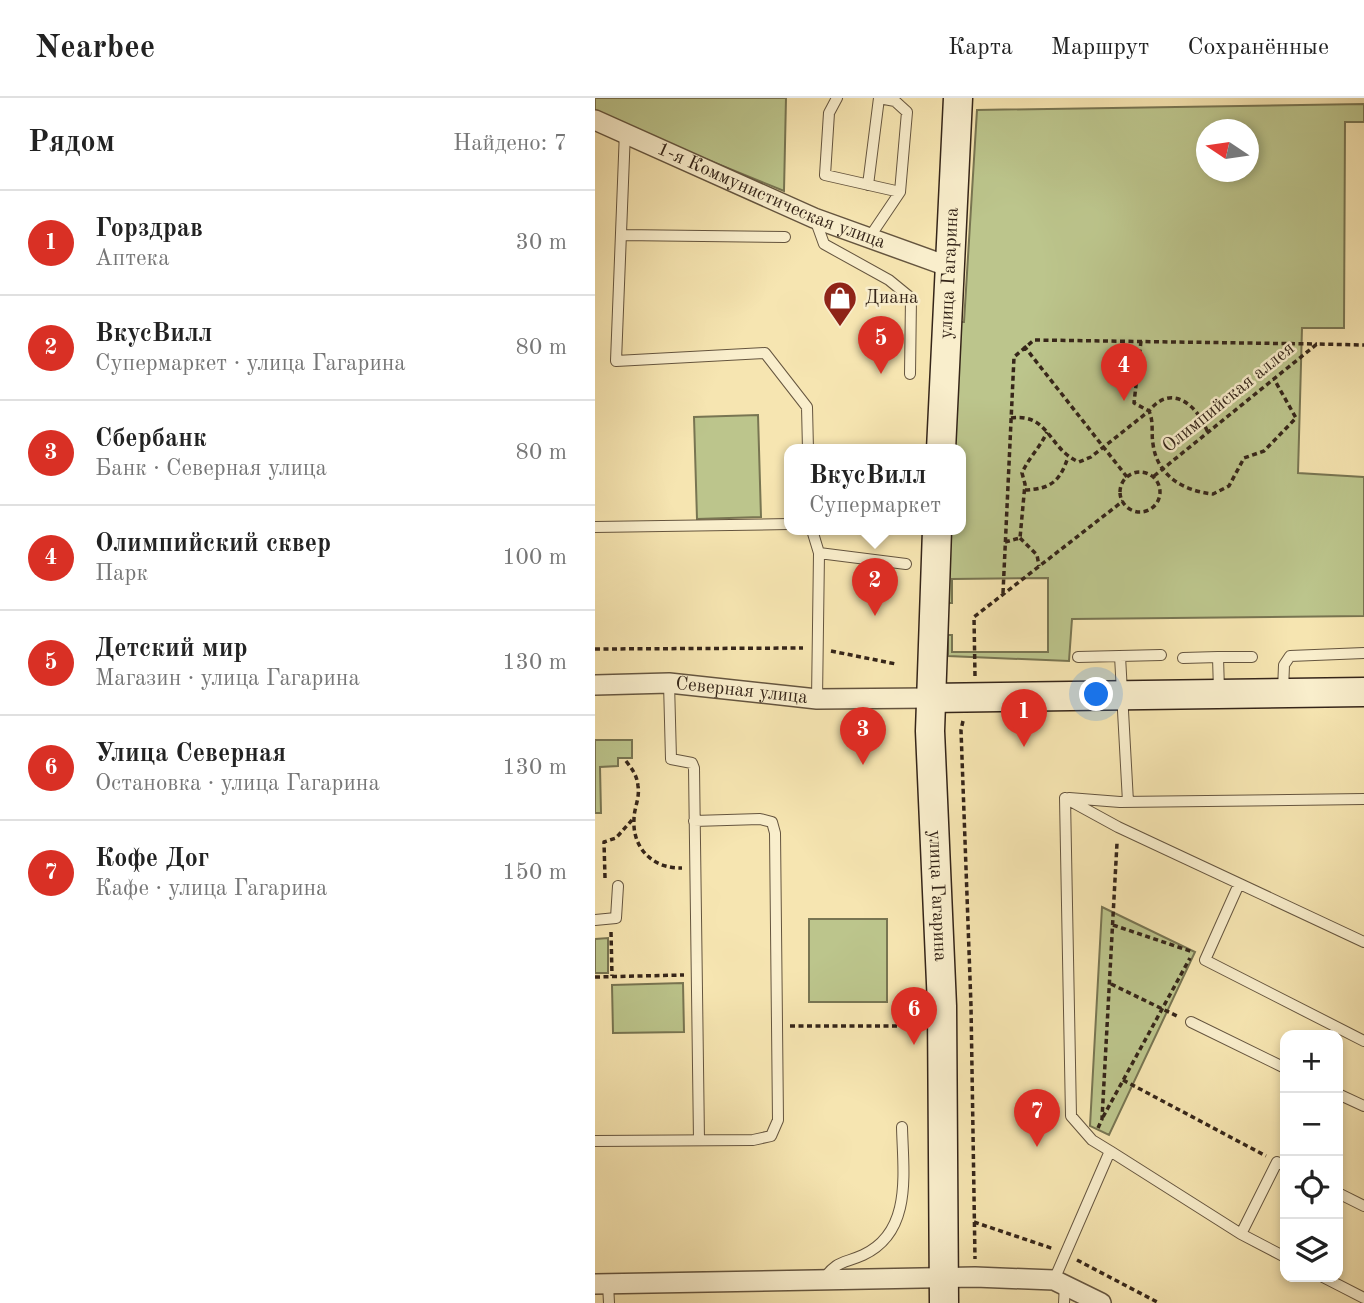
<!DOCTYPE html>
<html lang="ru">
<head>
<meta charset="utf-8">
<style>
	:root { --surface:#fff; --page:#f6f6f6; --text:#222; --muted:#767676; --line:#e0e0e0; --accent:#d93025 }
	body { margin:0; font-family:"Old Standard TT",serif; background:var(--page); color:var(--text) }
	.controls { position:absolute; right:21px; bottom:21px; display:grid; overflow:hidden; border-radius:14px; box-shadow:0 4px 10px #0003 }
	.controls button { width:63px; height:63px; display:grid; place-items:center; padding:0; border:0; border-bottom:2px solid var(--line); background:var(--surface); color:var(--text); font:35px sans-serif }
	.compass { position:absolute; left:601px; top:21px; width:63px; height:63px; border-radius:50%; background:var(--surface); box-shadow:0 4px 10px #0003; rotate:283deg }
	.you { position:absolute; left:502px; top:597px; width:24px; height:24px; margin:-18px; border:5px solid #fff; border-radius:50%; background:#1a73e8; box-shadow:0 0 0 10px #1a73e833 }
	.badge { display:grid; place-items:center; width:46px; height:46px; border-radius:50%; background:var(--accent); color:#fff; font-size:23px; font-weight:700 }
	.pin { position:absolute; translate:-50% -58px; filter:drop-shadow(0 2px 4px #0008) }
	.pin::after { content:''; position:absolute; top:37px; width:24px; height:21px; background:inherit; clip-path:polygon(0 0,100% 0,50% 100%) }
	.popup { position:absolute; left:189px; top:346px; width:182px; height:91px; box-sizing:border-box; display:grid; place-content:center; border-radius:14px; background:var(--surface); filter:drop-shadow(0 2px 5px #0005); font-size:23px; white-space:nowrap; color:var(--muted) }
	.popup b { font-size:26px; color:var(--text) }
	.popup::after { content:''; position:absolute; left:50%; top:100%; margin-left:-14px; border:14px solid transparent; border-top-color:var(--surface) }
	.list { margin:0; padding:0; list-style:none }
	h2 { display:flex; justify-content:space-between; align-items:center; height:91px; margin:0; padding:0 28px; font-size:30px }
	h2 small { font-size:23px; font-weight:400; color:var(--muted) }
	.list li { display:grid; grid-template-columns:46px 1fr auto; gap:21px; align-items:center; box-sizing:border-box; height:105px; padding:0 28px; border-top:2px solid var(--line) }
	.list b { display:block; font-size:26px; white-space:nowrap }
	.list p { margin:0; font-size:23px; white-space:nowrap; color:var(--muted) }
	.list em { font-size:23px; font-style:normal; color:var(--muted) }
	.icon { flex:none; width:38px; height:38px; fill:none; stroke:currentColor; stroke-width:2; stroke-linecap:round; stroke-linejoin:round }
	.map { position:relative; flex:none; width:769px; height:1205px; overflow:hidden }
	header { display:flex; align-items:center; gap:42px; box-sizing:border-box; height:98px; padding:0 35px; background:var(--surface); border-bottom:2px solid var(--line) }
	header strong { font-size:33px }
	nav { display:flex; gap:38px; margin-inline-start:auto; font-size:24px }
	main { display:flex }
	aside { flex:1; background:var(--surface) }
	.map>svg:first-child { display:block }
	.green { fill:#bcc58c; stroke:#787552; stroke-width:2; fill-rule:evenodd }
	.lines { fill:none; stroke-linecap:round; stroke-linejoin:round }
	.lane-casing { stroke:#65553f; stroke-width:12 }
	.street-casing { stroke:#65553f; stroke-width:22 }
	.secondary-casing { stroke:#352519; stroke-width:31 }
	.path { stroke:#352519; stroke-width:3.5; stroke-dasharray:5 3.5; stroke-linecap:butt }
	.lane { stroke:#f9eecc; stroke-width:10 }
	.street { stroke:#f9eecc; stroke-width:19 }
	.secondary { stroke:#f9eecc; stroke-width:28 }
	.labels { text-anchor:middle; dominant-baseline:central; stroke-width:5; stroke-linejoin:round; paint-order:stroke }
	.street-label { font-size:19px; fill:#352519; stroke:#f9eecc }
	.poi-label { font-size:19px; fill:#352519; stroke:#f9eecc; text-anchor:start }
</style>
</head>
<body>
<header>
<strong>Nearbee</strong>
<nav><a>Карта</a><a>Маршрут</a><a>Сохранённые</a></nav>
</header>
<main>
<aside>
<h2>Рядом<small>Найдено: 7</small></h2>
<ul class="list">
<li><span class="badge">1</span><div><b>Горздрав</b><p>Аптека</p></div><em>30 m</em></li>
<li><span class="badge">2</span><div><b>ВкусВилл</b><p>Супермаркет · улица Гагарина</p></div><em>80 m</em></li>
<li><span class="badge">3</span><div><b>Сбербанк</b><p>Банк · Северная улица</p></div><em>80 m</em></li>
<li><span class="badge">4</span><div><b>Олимпийский сквер</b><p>Парк</p></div><em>100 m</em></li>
<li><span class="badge">5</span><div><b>Детский мир</b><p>Магазин · улица Гагарина</p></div><em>130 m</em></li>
<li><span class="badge">6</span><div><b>Улица Северная</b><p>Остановка · улица Гагарина</p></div><em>130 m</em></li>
<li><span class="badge">7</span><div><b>Кофе Дог</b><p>Кафе · улица Гагарина</p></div><em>150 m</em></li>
</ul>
</aside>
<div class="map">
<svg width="769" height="1205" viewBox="0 0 769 1205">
	<rect width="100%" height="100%" fill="#f6e5b1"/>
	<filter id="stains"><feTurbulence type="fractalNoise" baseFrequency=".00286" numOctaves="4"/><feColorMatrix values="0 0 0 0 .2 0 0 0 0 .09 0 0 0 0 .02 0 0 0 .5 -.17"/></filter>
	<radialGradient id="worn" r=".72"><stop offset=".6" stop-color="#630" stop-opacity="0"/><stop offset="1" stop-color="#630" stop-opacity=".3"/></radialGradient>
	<path class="green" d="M0,0h191l-2,93 -189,-77z
		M769,6v18h-19l-1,206h-42l-4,145 66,4v139l-292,3 -3,42 -121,-5v-21h4v17h96v-74l-96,1v24h-5l1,-73h13v-80h-14v-128h17l13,-212zM612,32h42v42h-42z
		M163,317l3,102 -64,2 -3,-102z
		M0,642h37v18h-14v8l-18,1 1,46h-6z
		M507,809l93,45 -86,183 -19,-9z
		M214,821h78v83h-78z
		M13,840v35h-13v-34z
		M88,885l1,49 -71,1 -1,-48z"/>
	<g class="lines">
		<g class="lane-casing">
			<path id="lane" d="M242,0l-8,15 -4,62 75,17
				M30,33l-9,230 149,-8 42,54 1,43
				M273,87l11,-87 16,3 12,11 -7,80 -31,46
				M220,121l9,25 65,36 22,18 -1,76
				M26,137l164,2
				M0,429l194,-3
				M217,432l7,23 87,11
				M525,558l8,146
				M483,559l83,-2
				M623,559h34
				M588,560l35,-1 1,34
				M74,585l2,76 21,4 2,5 5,372
				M688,593l1,-26 6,-9 74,-3
				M222,601l2,-146
				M470,700l53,29 246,115
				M474,700l51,4 244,-3
				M644,786l-34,76 159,81
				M0,822l21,-2 2,-32
				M596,924l94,46
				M743,996l26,12
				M0,1043l158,-1 18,-4 7,-16 -3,-287 -3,-11 -12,-3 -66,2
				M515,1053l131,83 44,23
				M743,1095l26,13
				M646,1136l36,-72 8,4
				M728,1179l41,21
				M228,1182c14,-20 20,-16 40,-25 50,-23 40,-83 39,-128
				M459,1182l56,-129 -18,-11 -21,-24 -6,-318
				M13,1186l1,19
				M469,1205l1,-19"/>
		</g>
		<g class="street-casing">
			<g id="street">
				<path id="s1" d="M0,22l219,98 136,49"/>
				<path id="s2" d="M0,587l74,-2 148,16 113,-1"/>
				<path d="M0,1186l380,-7 79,3 47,23"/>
			</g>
		</g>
		<g class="secondary-casing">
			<g id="secondary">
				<path id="s3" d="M346,352l17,-352"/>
				<path id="s4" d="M342,432l-7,201 12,275 2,297"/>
				<path d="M335,600l434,-6"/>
			</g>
		</g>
		<path class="path" d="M546,243l-7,62 15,8c23,-29 49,-5 59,22
			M429,248l103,131
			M416,320c39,-5 37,31 68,44l12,-5 58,-46c5,11 2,22 4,33 4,32 31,47 60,50l16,-8 15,-28 20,-7 32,-33 -22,-39
			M525 394a20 20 0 1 1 40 0a20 20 0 1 1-40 0Z
			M559,378l163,-132 47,1
			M430,392c25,-1 35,-8 43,-33
			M425,440l17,17 2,11
			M410,444l15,-4 5,-54 -3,-11c7,-16 18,-25 25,-41
			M408,495l11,-236 20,-17 283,4
			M0,551l208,-1
			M236,553l65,13
			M380,578l-1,-59 149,-116
			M368,623l-2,9 10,276 4,253
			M31,663c6,8 11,14 12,25 2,12 -4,22 -4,33 -2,30 20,50 48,49
			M10,780l-1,-36 12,-4 16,-18
			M518,827l80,27
			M16,834l1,44
			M0,879l89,-2
			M516,886l68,33
			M195,928h127
			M528,982l143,76
			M508,1019l87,-159
			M503,1030l4,-9 15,-276
			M379,1124l80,27
			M482,1162l82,43"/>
		<use href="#lane" class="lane"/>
		<use href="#street" class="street"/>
		<use href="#secondary" class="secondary"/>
	</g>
	<defs>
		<g id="shop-pin" transform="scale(1.75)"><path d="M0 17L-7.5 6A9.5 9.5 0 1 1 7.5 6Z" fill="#8f2418" stroke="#f9eecc"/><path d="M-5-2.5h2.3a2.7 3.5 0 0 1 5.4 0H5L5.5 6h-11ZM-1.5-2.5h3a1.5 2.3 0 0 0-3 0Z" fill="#fff"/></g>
	</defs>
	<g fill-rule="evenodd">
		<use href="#shop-pin" x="245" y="200"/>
	</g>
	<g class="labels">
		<g class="street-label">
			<text stroke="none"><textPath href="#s1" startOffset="192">1-я Коммунистическая улица</textPath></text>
			<text stroke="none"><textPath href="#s3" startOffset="177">улица Гагарина</textPath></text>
			<text transform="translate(634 300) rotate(-39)">Олимпийская аллея</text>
			<text stroke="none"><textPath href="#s2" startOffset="147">Северная улица</textPath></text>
			<text stroke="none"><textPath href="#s4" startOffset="366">улица Гагарина</textPath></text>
		</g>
		<g class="poi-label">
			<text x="270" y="200">Диана</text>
		</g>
	</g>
	<rect width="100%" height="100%" filter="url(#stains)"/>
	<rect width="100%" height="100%" fill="url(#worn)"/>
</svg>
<div class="controls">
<button>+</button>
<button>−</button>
<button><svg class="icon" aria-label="locate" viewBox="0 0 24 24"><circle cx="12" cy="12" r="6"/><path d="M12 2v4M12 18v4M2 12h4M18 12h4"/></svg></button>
<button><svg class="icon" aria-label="layers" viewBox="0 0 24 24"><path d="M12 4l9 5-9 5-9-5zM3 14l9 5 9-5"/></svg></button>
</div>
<svg class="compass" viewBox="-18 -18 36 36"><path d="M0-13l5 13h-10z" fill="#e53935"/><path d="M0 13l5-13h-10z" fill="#767676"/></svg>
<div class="you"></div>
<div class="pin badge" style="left:429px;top:649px">1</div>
<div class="pin badge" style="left:280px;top:518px">2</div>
<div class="popup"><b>ВкусВилл</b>Супермаркет</div>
<div class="pin badge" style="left:268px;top:667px">3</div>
<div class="pin badge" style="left:529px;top:303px">4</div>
<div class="pin badge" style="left:286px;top:276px">5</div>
<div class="pin badge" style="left:319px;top:947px">6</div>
<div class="pin badge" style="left:442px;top:1049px">7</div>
</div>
</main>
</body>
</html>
